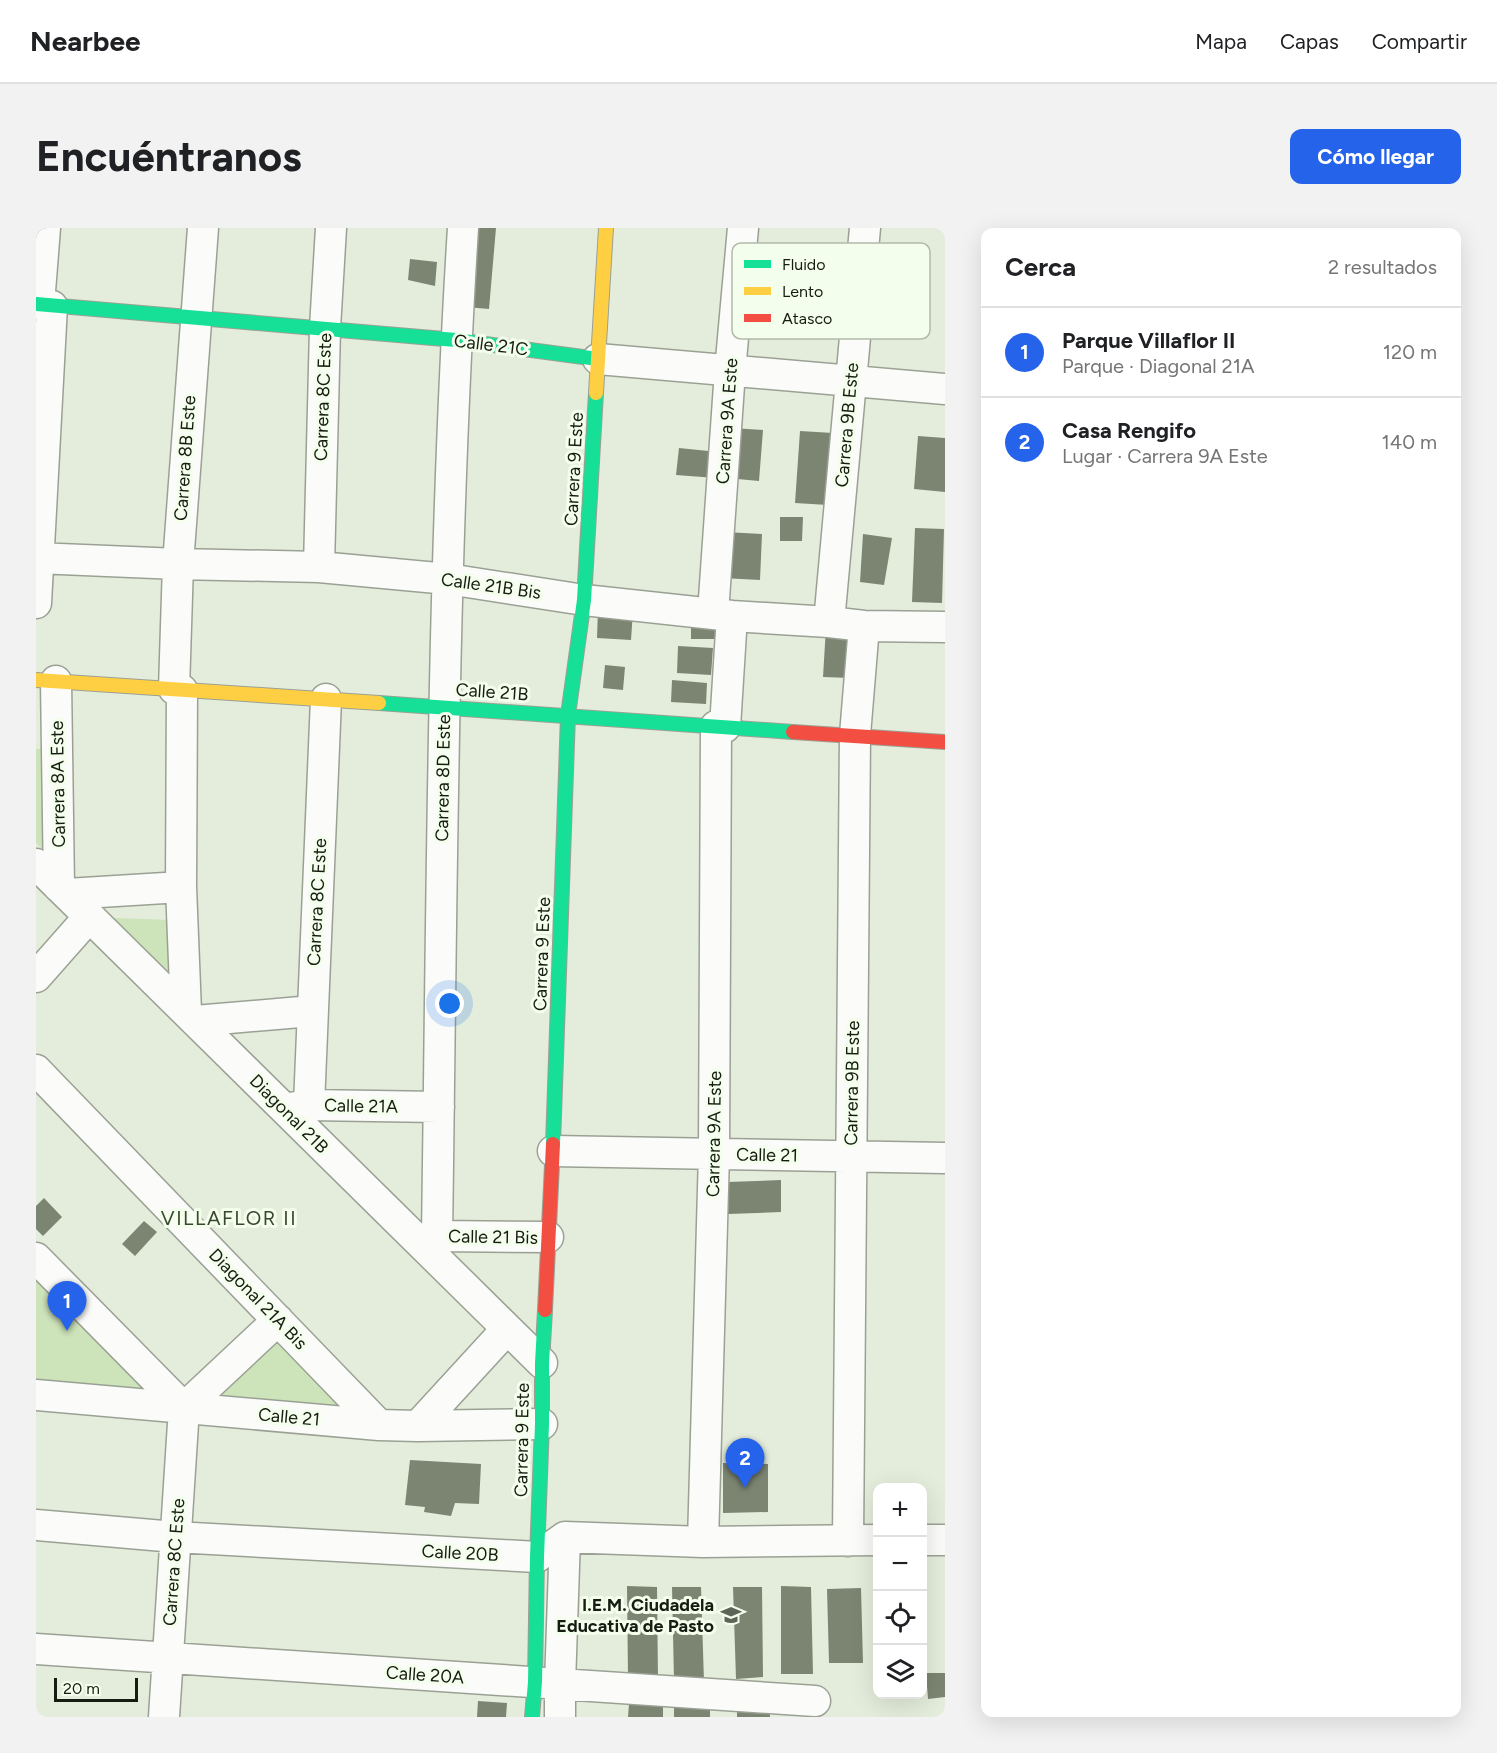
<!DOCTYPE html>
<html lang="es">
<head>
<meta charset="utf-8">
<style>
	:root { --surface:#fff; --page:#f2f2f2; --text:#202124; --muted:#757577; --line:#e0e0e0; --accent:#2563eb }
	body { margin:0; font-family:Figtree,sans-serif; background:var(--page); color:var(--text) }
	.controls { position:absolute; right:18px; bottom:18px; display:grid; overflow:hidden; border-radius:12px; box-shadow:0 6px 24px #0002 }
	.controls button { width:54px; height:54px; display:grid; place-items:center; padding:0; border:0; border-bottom:2px solid var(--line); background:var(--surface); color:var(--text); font:30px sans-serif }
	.scale { position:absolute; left:18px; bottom:15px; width:84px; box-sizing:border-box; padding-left:6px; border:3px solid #161c11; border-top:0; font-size:16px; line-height:21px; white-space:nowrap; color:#161c11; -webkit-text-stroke:4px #f4feec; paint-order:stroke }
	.you { position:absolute; left:414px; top:776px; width:21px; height:21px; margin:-15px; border:4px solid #fff; border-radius:50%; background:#1a73e8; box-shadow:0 0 0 9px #1a73e833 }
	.badge { display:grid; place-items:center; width:39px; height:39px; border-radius:50%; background:var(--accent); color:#fff; font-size:20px; font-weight:700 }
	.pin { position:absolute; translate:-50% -50px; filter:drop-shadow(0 2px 3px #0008) }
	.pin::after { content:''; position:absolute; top:32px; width:21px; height:18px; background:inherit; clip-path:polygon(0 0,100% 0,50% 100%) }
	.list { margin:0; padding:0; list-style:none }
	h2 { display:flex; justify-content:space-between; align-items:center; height:78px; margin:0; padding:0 24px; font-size:26px }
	h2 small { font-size:20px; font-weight:400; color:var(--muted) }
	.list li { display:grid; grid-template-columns:39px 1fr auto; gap:18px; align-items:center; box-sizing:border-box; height:90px; padding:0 24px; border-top:2px solid var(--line) }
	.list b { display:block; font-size:22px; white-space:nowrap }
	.list p { margin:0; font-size:20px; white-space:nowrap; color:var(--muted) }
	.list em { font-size:20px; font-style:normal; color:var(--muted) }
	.icon { flex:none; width:33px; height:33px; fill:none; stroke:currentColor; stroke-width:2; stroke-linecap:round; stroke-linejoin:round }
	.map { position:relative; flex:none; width:909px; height:1489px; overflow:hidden; border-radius:12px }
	header { display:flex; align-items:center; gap:36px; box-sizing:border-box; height:84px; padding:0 30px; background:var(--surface); border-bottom:2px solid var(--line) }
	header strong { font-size:28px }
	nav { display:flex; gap:33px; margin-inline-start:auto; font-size:21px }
	.intro { display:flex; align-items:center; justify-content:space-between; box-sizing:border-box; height:144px; padding:0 36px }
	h1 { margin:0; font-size:42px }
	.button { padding:15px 27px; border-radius:12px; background:var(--accent); color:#fff; font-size:21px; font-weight:700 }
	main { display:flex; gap:36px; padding:0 36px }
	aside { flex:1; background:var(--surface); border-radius:12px; box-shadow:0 6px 24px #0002 }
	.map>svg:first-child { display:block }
	.green { fill:#cde3ba }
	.building { fill:#7c8572 }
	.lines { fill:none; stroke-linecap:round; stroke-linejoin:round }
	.street-casing { stroke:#9aa194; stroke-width:33 }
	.fast-casing { stroke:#9aa194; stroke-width:16 }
	.slow-casing { stroke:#9aa194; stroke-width:16 }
	.jam-casing { stroke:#9aa194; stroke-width:16 }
	.street { stroke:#fbfcfa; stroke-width:30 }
	.fast { stroke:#16e098; stroke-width:14 }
	.slow { stroke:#ffcf43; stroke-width:14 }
	.jam { stroke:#f24e42; stroke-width:14 }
	.labels { text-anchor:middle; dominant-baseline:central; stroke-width:6; stroke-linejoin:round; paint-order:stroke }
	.street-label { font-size:18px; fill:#161c11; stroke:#f4feec }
	.poi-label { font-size:18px; font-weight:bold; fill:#161c11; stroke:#f4feec; text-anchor:end }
	.neighbourhood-label { font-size:20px; letter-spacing:1.5px; fill:#3a472e; stroke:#f4feec }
	.key { fill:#f4feec; stroke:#b1baaa; stroke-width:1.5 }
	.key-label { font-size:16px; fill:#161c11 }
</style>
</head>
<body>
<header>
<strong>Nearbee</strong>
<nav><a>Mapa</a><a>Capas</a><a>Compartir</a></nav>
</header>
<div class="intro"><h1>Encuéntranos</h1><a class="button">Cómo llegar</a></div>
<main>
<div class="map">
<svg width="909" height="1489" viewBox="0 0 909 1489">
	<rect width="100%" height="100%" fill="#e4eddc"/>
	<path class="green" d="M0,521h9l1,104 -10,-10z
		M77,690l59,2v55z
		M0,1043l132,129 -132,-9z
		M241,1105l92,88 -164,-17z"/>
	<path class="building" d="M437,0h23l-7,81 -23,-2z
		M374,31l27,3 -2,24 -27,-6z
		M696,200l31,2 -4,51 -32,-3z
		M764,203l33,2 -5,72 -33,-2z
		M882,208l27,2v54l-31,-3z
		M643,220l39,4 -2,26 -40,-3z
		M744,289h23l-1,24h-22z
		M879,300l29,1 -2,74 -30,-1z
		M689,304l37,2 -2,46 -38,-2z
		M827,306l29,4 -8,47 -24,-3z
		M562,381l35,2 -2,29 -34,-2z
		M682,390v21h-27v-20z
		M790,399l28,1 -3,50 -28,-1z
		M642,418l35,2 -2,27 -34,-2z
		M569,437l20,2 -2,23 -20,-2z
		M636,452l35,3 -1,21 -35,-2z
		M745,952v32l-53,2 -1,-32z
		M8,970l18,19 -19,19 -7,-7v-23z
		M108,993l13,11 -22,24 -13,-12z
		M374,1232l71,4 -2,40 -24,-1 -4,13 -27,-4 1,-5 -20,-2z
		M687,1235l45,1v48l-45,1z
		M591,1358l30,1 1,92 -30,-1z
		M745,1358l30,1 2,87h-32z
		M636,1359h29l3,95 -30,-1z
		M697,1359h29l1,90 -27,2z
		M825,1360l2,75h-34l-2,-74z
		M890,1445h19v24l-17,2z
		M442,1473l29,2 -1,14h-29z
		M593,1476h34v13h-35z
		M733,1477l1,12h-33v-11z
		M638,1480h36v9h-36z"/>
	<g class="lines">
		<g class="street-casing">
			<path id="street" d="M3,76l6,-76
				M562,131l347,30
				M0,330l142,6 141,3 129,12 136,21 148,16 97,6 35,4 81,1
				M283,339l6,-239 6,-100
				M0,375l16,-297
				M677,385l17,-242 13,-143
				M793,394l36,-394
				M20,453l3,206
				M138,461l4,-125 25,-336
				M146,462l-1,197 5,125
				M689,499l7,-111
				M0,636l506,499
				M31,666l114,-7
				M0,749l53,-60
				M159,793l117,-10
				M0,842l343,355
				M273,877l17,-406
				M253,880l20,-3 130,2
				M517,923l392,7
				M401,1008l111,1
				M397,1027l4,-19c5,-336 5,-673 26,-1008
				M0,1030l148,150
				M0,1167l343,30 39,1 124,-2
				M148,1180l94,-88
				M382,1198l89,-97
				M0,1297l139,12 362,20 28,-20 138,5 175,-2
				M886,1312h23
				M812,1313l7,-806 9,-109
				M667,1314l11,-388 2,-428
				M0,1421l779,52
				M128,1489l20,-309
				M524,1489v-33l5,-147"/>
		</g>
		<g class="fast-casing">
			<path id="fast" d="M0,76l420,36 142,19
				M343,475l414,29
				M517,916l15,-429 16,-115 12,-207
				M496,1489l3,-35 2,-125 5,-133v-61l3,-53"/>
		</g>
		<g class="slow-casing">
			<path id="slow" d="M560,165l10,-165
				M0,452l343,23"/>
		</g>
		<g class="jam-casing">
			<path id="jam" d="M757,504l152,10
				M509,1082l8,-166"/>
		</g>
		<use href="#street" class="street"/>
		<use href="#fast" class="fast"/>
		<use href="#slow" class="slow"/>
		<use href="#jam" class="jam"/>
	</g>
	<defs>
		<g id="school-bare" transform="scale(1.62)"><path d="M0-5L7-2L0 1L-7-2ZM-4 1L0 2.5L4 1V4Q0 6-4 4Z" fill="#5e6558" stroke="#f4feec" stroke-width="2.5" paint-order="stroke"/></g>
	</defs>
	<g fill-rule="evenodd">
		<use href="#school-bare" x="695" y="1387"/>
	</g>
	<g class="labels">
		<g class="street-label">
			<text transform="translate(455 117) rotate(7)">Calle 21C</text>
			<text transform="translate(287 169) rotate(-88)">Carrera 8C Este</text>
			<text transform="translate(691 193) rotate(-86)">Carrera 9A Este</text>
			<text transform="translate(811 197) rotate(-85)">Carrera 9B Este</text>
			<text transform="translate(149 230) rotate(-86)">Carrera 8B Este</text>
			<text transform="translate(538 241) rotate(-87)">Carrera 9 Este</text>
			<text transform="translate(455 358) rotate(8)">Calle 21B Bis</text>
			<text transform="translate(456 464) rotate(4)">Calle 21B</text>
			<text transform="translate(407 550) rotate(-89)">Carrera 8D Este</text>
			<text transform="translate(22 556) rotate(-91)">Carrera 8A Este</text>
			<text transform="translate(281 674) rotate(-87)">Carrera 8C Este</text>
			<text transform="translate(506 726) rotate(-88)">Carrera 9 Este</text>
			<text transform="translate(816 855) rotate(-89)">Carrera 9B Este</text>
			<text transform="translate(325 878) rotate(1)">Calle 21A</text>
			<text transform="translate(253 886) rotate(45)">Diagonal 21B</text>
			<text transform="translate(678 906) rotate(-89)">Carrera 9A Este</text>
			<text transform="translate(731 927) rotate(1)">Calle 21</text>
			<text transform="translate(457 1009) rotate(1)">Calle 21 Bis</text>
			<text transform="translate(222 1071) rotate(46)">Diagonal 21A Bis</text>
			<text transform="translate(253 1189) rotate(5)">Calle 21</text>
			<text transform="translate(486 1212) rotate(-89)">Carrera 9 Este</text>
			<text transform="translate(424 1325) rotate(3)">Calle 20B</text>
			<text transform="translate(138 1334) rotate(-86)">Carrera 8C Este</text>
			<text transform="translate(389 1447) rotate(4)">Calle 20A</text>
		</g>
		<g class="poi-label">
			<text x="678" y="1377">I.E.M. Ciudadela<tspan x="678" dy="21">Educativa de Pasto</tspan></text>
		</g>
		<g class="neighbourhood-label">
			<text x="193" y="990">VILLAFLOR II</text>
		</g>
	</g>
	<rect x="696" y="15" width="198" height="96" rx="9" class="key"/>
	<rect x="708" y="32" width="27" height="8" fill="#16e098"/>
	<rect x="708" y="59" width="27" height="8" fill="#ffcf43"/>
	<rect x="708" y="86" width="27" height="8" fill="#f24e42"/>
	<g class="key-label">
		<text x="746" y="42">Fluido</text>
		<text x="746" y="69">Lento</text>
		<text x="746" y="96">Atasco</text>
	</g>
</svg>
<div class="controls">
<button>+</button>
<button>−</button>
<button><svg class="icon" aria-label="locate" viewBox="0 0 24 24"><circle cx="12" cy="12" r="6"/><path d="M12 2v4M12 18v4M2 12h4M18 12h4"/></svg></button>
<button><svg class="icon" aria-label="layers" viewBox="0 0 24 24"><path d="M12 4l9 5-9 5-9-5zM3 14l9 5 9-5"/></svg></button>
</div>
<div class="scale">20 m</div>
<div class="you"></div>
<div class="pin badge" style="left:31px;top:1103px">1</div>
<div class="pin badge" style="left:709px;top:1260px">2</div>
</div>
<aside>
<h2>Cerca<small>2 resultados</small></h2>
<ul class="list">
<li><span class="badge">1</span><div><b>Parque Villaflor II</b><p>Parque · Diagonal 21A</p></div><em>120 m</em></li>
<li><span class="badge">2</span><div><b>Casa Rengifo</b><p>Lugar · Carrera 9A Este</p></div><em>140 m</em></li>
</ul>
</aside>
</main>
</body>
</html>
